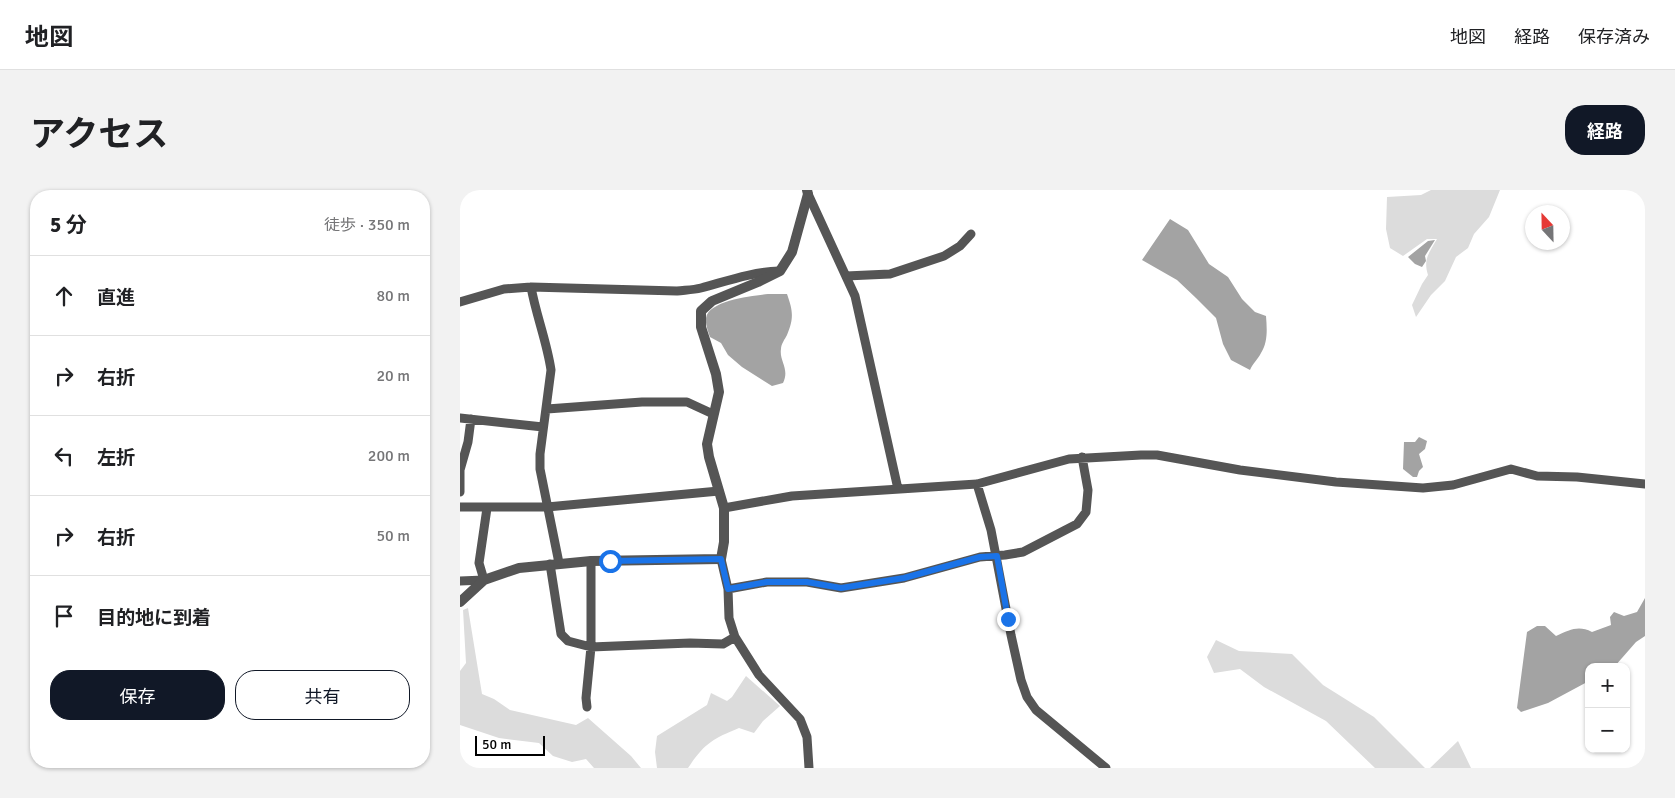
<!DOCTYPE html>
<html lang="ja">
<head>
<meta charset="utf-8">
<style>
	:root { --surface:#fff; --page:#f2f2f2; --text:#202124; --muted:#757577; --line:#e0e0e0; --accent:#111827 }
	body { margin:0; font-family:Signika,"Noto Sans JP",sans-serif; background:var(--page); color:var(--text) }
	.controls { position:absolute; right:15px; bottom:15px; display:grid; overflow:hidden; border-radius:10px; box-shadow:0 1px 4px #0004 }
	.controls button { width:45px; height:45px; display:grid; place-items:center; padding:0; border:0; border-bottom:1px solid var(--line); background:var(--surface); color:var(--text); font:25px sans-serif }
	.compass { position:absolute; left:1065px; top:15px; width:45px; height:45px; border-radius:50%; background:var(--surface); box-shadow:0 1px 4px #0004; rotate:338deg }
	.scale { position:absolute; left:15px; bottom:12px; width:70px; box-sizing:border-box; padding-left:5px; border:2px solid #000; border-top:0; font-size:14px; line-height:18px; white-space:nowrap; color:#000; -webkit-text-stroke:4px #fff; paint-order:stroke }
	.stop { position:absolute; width:15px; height:15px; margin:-11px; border:4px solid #1a73e8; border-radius:50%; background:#fff }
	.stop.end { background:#1a73e8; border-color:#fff; box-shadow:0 1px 5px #0008 }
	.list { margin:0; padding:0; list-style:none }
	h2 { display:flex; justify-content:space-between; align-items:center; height:65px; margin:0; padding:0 20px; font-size:21px }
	h2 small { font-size:16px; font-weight:400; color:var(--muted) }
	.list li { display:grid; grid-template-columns:32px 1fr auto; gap:15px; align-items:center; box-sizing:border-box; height:80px; padding:0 20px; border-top:1px solid var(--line) }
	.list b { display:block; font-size:19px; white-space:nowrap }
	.list em { font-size:16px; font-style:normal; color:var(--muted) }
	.actions { display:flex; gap:10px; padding:15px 20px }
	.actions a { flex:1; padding:11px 0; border:1px solid var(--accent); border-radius:20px; text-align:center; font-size:18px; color:var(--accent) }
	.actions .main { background:var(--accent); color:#fff }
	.icon { flex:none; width:28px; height:28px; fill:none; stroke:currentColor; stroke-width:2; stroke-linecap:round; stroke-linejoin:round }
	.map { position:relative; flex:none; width:1185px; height:578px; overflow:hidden; border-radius:20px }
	header { display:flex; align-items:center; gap:30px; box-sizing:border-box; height:70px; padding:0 25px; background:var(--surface); border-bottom:1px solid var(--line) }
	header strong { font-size:24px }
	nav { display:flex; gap:28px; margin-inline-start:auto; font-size:18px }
	.intro { display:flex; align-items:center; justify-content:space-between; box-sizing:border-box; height:120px; padding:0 30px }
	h1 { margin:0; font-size:35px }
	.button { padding:12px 22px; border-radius:20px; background:var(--accent); color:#fff; font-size:18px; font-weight:700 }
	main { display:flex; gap:30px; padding:0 30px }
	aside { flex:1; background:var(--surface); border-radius:20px; box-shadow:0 1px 4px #0004 }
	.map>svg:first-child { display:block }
	.green { fill:#dcdcdc }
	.water { fill:#a3a3a3 }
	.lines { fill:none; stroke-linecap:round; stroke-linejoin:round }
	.minor { stroke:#555; stroke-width:9 }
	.tertiary { stroke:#555; stroke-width:10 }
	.route { stroke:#1a73e8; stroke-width:6 }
</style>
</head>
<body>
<header>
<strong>地図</strong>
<nav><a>地図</a><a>経路</a><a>保存済み</a></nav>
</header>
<div class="intro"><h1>アクセス</h1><a class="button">経路</a></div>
<main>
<aside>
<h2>5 分<small>徒歩 · 350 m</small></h2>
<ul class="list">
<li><svg class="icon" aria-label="ahead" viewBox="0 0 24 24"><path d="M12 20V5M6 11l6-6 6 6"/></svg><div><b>直進</b></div><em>80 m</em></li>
<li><svg class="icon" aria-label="right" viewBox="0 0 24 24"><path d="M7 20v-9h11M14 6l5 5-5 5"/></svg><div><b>右折</b></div><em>20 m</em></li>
<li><svg class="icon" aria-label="left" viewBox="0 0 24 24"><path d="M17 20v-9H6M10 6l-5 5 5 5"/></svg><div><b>左折</b></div><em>200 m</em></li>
<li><svg class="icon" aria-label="right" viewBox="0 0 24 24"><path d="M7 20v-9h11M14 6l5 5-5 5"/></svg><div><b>右折</b></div><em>50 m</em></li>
<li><svg class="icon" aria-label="arrive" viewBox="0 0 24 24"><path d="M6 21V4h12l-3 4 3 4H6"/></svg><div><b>目的地に到着</b></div></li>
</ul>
<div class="actions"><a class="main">保存</a><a>共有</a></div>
</aside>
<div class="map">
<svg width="1185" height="578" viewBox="0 0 1185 578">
	<rect width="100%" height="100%" fill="#fff"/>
	<path class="green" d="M971,0h69l-11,27 -15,17 -6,14 -12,9 -11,24 -14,14 -15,22 -4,-12 10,-21 6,-9c-5,-16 1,-22 9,-36h-10l-24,17 -13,-8 -4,-19 1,-32 34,-2z
		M8,418l14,86 12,5 16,11 66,15 12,-7 43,38 10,12h-47l-8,-9 -14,3 -19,-6 -14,-13 -40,-5 -39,-13v-54l6,-8 -3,-53z
		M756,450l23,11 53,3 31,31 51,32 51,51h-50l-49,-47 -62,-34 -24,-18 -26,4 -7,-16z
		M286,486l34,30 -17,15 -9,12 -15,-5c-27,11 -35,16 -51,40h-31l-2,-16 2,-16 50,-31 4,-12 16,8 5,-4z
		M998,551l13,27h-41z"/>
	<path class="water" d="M710,29l18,11 21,34 19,13 14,22 13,13 11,4c1,13 2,26 -5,37 -3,6 -8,10 -11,17l-19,-10 -8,-16 -7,-26 -20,-20 -19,-18 -35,-20z
		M975,50l-10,16 1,5 -4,6 -7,-3 -7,-7 20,-16z
		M308,104h19c6,17 7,24 0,41 -2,4 -6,9 -6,14 -2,12 9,20 2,34l-11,3 -30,-19 -14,-12 -7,-12 -11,-6c-2,-6 -5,-13 -4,-19 3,-18 47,-22 62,-24z
		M959,247l8,4 -2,8 -6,5 4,13 -4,4 -2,6h-4l-10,-8 1,-27h11z
		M1185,408v38l-9,6 -21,24 -26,1v14l-41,22 -27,9 -4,-4 10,-76 10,-6h8l11,10c14,-6 22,-11 36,-4l19,-7 -1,-8 4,-5 10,4 13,-4z"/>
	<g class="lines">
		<path class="minor" d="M348,4l47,102 43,193
			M386,86l44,-2 54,-18 16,-10 11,-12
			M71,97c5,28 16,55 20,83l-11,84v15l19,94
			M0,112l44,-13 27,-2 146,4c8,-1 16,-1 24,-3 26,-7 51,-16 78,-17
			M87,219l95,-7h45l26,12
			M0,228l83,9
			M517,294l14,46 20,105 10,45 6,17 9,13 70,58
			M0,302v-22l8,-28 3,-23
			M0,317h87l172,-16
			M264,318l68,-12 185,-12 92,-25 72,-4h16l83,15 96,12 87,6 30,-3 58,-16 26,7 40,1 68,7
			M261,369l7,30 1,29 6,19 24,38 41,44 7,18 2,31
			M90,374l11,70 7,7 23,6 99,-4 33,1 12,-7
			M0,391l24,-1 -5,-17 8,-55
			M268,399l39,-7h40l34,6 63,-10 76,-21 25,-2 18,-3 54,-28 9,-12 2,-22 -6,-33
			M127,517l-1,-9 5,-51v-86"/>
		<path class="tertiary" d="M0,412l24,-22 35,-12 72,-7 130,-2 3,-17v-34l-15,-51 -2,-13 12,-52 -3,-18 -15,-47v-16l11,-10 46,-19 22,-11 12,-19 16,-58 -1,-4"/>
	</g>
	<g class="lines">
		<path class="route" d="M150,371l111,-2 7,30 39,-7h40l34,6 63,-10 76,-21 17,-1 11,63"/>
	</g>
</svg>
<div class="controls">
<button>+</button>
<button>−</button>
</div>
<svg class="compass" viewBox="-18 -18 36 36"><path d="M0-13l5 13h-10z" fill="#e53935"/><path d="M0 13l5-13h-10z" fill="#757577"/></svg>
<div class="scale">50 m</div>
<div class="stop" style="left:150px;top:371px"></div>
<div class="stop end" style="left:548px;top:429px"></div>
</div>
</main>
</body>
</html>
